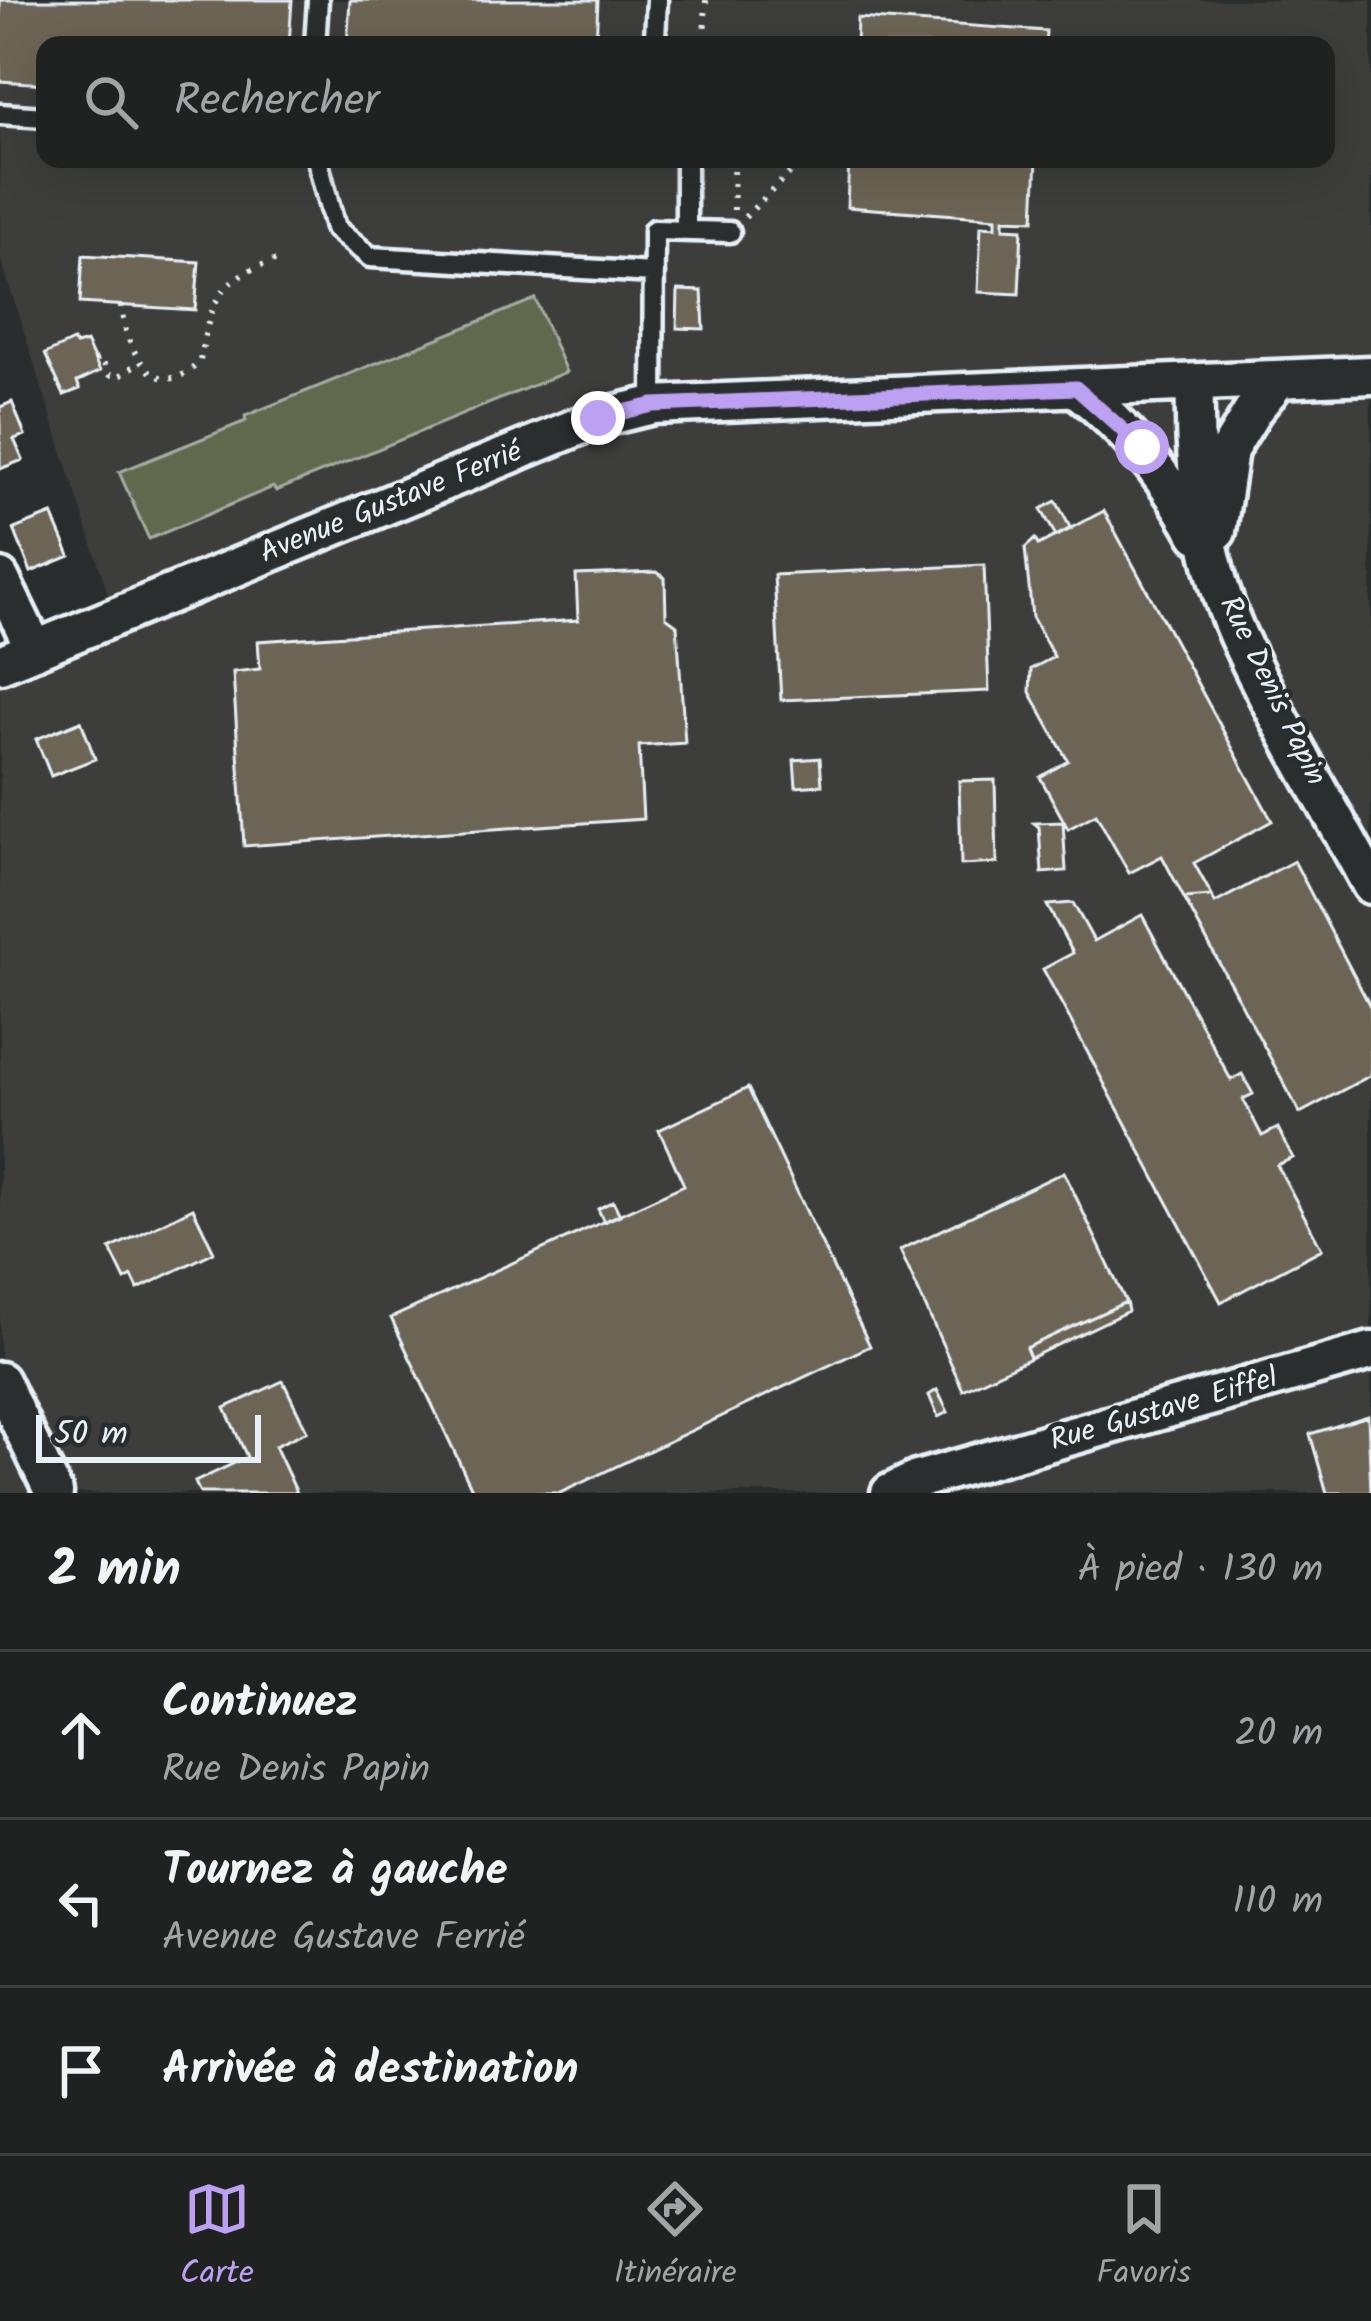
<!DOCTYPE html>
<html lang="fr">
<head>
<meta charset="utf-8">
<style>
	:root { --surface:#202222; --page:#282a2a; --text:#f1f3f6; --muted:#a2a4a5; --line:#3d3f40; --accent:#bca0f2 }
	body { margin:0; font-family:Kalam,sans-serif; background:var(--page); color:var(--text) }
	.scale { position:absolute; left:36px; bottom:30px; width:225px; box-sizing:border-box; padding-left:12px; border:6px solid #e8f1f8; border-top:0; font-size:33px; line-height:42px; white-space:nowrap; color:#e8f1f8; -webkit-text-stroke:9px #2a2d2e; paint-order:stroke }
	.stop { position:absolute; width:36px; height:36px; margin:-27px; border:9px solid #bca0f2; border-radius:50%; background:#fff }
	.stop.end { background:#bca0f2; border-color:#fff; box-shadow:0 3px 12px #0008 }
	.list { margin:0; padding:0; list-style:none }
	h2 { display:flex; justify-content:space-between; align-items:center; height:156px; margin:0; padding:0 48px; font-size:51px }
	h2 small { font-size:39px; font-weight:400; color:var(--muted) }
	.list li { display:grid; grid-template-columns:78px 1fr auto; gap:36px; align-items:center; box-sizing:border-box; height:168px; padding:0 48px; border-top:3px solid var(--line) }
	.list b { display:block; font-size:45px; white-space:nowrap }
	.list p { margin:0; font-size:39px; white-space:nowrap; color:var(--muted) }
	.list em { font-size:39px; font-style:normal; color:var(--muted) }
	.icon { flex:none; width:66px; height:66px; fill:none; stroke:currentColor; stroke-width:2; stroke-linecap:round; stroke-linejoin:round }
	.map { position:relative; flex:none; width:1371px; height:1493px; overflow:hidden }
	.search { position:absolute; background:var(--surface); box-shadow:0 12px 48px #0002; left:36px; right:36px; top:36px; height:132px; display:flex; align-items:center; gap:30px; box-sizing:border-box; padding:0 42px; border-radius:24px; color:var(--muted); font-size:45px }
	.sheet { height:660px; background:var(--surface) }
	nav { display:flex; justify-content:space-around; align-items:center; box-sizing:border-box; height:168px; border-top:3px solid var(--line); background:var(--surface); font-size:33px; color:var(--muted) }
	nav a { display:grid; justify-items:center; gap:6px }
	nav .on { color:var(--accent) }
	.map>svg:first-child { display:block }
	.built { fill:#3e3e3a; fill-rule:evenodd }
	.pitch { fill:#61684e; stroke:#a4aca3; stroke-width:3 }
	.building { fill:#6c6555; stroke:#e8f1f8; stroke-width:3 }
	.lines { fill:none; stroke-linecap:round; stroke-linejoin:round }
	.lane-casing { stroke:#e8f1f8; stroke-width:27 }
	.street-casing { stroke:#e8f1f8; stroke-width:45 }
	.path { stroke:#e8f1f8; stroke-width:6; stroke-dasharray:3 9; stroke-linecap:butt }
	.lane { stroke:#2a2d2e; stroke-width:18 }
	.street { stroke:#2a2d2e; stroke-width:36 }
	.route { stroke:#bca0f2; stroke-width:15 }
	.labels { text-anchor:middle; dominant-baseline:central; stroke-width:9; stroke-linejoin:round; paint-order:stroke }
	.street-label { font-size:30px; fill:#e8f1f8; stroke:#2a2d2e }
</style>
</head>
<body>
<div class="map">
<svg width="1371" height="1493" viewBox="0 0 1371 1493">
	<rect width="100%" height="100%" fill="#2a2d2e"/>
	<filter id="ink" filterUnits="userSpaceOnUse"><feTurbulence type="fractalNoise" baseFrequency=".00833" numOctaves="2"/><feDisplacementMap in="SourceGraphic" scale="24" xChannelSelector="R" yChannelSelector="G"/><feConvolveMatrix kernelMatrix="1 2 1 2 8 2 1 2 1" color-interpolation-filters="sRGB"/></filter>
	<g filter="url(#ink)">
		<path class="built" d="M0,0h1371v1493h-1371v-837l112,-50 -112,-349zM45,45h1281v114h-1281z"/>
		<path class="pitch" d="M535,299l31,73 -290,119 -3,-4 -124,52 -30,-67 127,-51 -1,-5z"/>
		<path class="building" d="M0,0h292l-3,45h-244v39l-45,-3z
			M350,0h248l-2,45h4h-253z
			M857,18l189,13 -1,14h-189z
			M849,159h188l-3,61 -30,-1v9l18,1 -3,65 -41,-2 3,-66 15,1v-9l-149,-11z
			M83,255l116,7 -4,48 -115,-7z
			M678,290l24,1 2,38 -27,-1z
			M73,341l3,4 10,-3 14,29 -23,11 3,7 -16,6 -19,-41z
			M12,402l13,33 -11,4 9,21 -23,9v-62z
			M1056,501l15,28 -15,7 -15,-27z
			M1104,511l168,310 -78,42 18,33 -28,2 -22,-42 -33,17 -33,-59 -28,15 -28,-52 28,-16 -38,-69 1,-23 23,-12 -22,-40 -7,-69 10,-9 3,6z
			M52,514l18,42 -39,16 -17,-43z
			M984,565l5,126 -208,9 -7,-125z
			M657,572l8,6 1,39 11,8 8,118 -46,3 4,73 -399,27 -11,-174 27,-3 -2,-28 320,-21 -2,-45z
			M81,721l14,38 -44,17 -15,-37z
			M820,758l2,27 -26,2 -2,-27z
			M995,780l2,83 -36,2 -2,-84z
			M1063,822l3,49 -24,2 -3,-46 -5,-4z
			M1294,861l77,147v67l-71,38 -116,-215 28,-2 3,7z
			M1073,903l21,38 48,-26 89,165 11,-6 11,20 -10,5 19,37 16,-8 15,30 -16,7 45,84 -101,53 -178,-333 30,-16 -26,-48z
			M748,1088l122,258 -310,147h-86l-83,-175 293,-133 -25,-55z
			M1064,1172l62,130 -100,46 4,10 -67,32 -63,-140z
			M613,1201l7,14 -16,7 -6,-13z
			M193,1208l21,44 -76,37 -6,-13 -7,4 -15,-31z
			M1126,1302l2,9 -98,47 -4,-10z
			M283,1381l24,50 -32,15 22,47h-97l-5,-11 52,-25 -22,-49z
			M937,1390l11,22 -10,5 -9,-22z
			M1368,1416l3,77h-44l-17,-59z"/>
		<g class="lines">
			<g class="lane-casing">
				<path id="lane" d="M657,0l-2,37 5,8
					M315,45l3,-45
					M0,114l45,3
					M317,159l18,69 35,29 284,16
					M686,159v72
					M653,405l1,-175 76,2"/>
			</g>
			<g class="street-casing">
				<path id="street" d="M1195,383c-2,84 8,174 42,251 39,86 90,168 134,251
					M1076,388c53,42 89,87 122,146
					M1217,531l12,-81 25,-41 25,-30
					M0,578l35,72
					M0,664l599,-246 54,-13 718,-30
					M0,1381l54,112
					M890,1493l27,-13 454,-129"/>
			</g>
			<path class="path" d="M706,0l-2,37 9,8
				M733,159l1,53
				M745,217l59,-58
				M121,305c3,42 35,104 79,56 11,-62 18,-84 81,-102
				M95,360l5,-2 10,17 10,1 19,-14"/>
			<use href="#lane" class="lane"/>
			<use href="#street" class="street"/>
		</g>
	</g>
	<g class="lines" filter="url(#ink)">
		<path class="route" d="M598,418l55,-13 423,-17 66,59"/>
	</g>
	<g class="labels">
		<g class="street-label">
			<text transform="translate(391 503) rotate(-22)">Avenue Gustave Ferrié</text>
			<text transform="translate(1272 691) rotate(64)">Rue Denis Papin</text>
			<text transform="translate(1164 1410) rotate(-16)">Rue Gustave Eiffel</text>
		</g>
	</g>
</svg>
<div class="scale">50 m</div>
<div class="stop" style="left:1142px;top:447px"></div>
<div class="stop end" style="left:598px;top:418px"></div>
<div class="search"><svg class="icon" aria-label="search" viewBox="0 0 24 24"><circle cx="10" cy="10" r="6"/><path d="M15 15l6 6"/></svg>Rechercher</div>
</div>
<section class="sheet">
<h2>2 min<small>À pied · 130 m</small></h2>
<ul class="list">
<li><svg class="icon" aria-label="ahead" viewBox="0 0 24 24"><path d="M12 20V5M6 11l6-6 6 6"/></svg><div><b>Continuez</b><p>Rue Denis Papin</p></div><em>20 m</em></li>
<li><svg class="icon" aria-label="left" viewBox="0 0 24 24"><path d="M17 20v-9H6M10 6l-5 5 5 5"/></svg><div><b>Tournez à gauche</b><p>Avenue Gustave Ferrié</p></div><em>110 m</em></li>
<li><svg class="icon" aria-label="arrive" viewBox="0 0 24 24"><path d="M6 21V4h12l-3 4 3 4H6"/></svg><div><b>Arrivée à destination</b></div></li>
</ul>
</section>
<nav>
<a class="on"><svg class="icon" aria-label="map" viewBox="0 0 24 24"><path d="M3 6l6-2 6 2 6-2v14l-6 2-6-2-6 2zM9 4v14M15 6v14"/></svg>Carte</a>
<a><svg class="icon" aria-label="directions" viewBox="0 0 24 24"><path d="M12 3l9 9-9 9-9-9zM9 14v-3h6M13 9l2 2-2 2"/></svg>Itinéraire</a>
<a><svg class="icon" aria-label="saved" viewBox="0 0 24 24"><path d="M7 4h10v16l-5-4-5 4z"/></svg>Favoris</a>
</nav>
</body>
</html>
